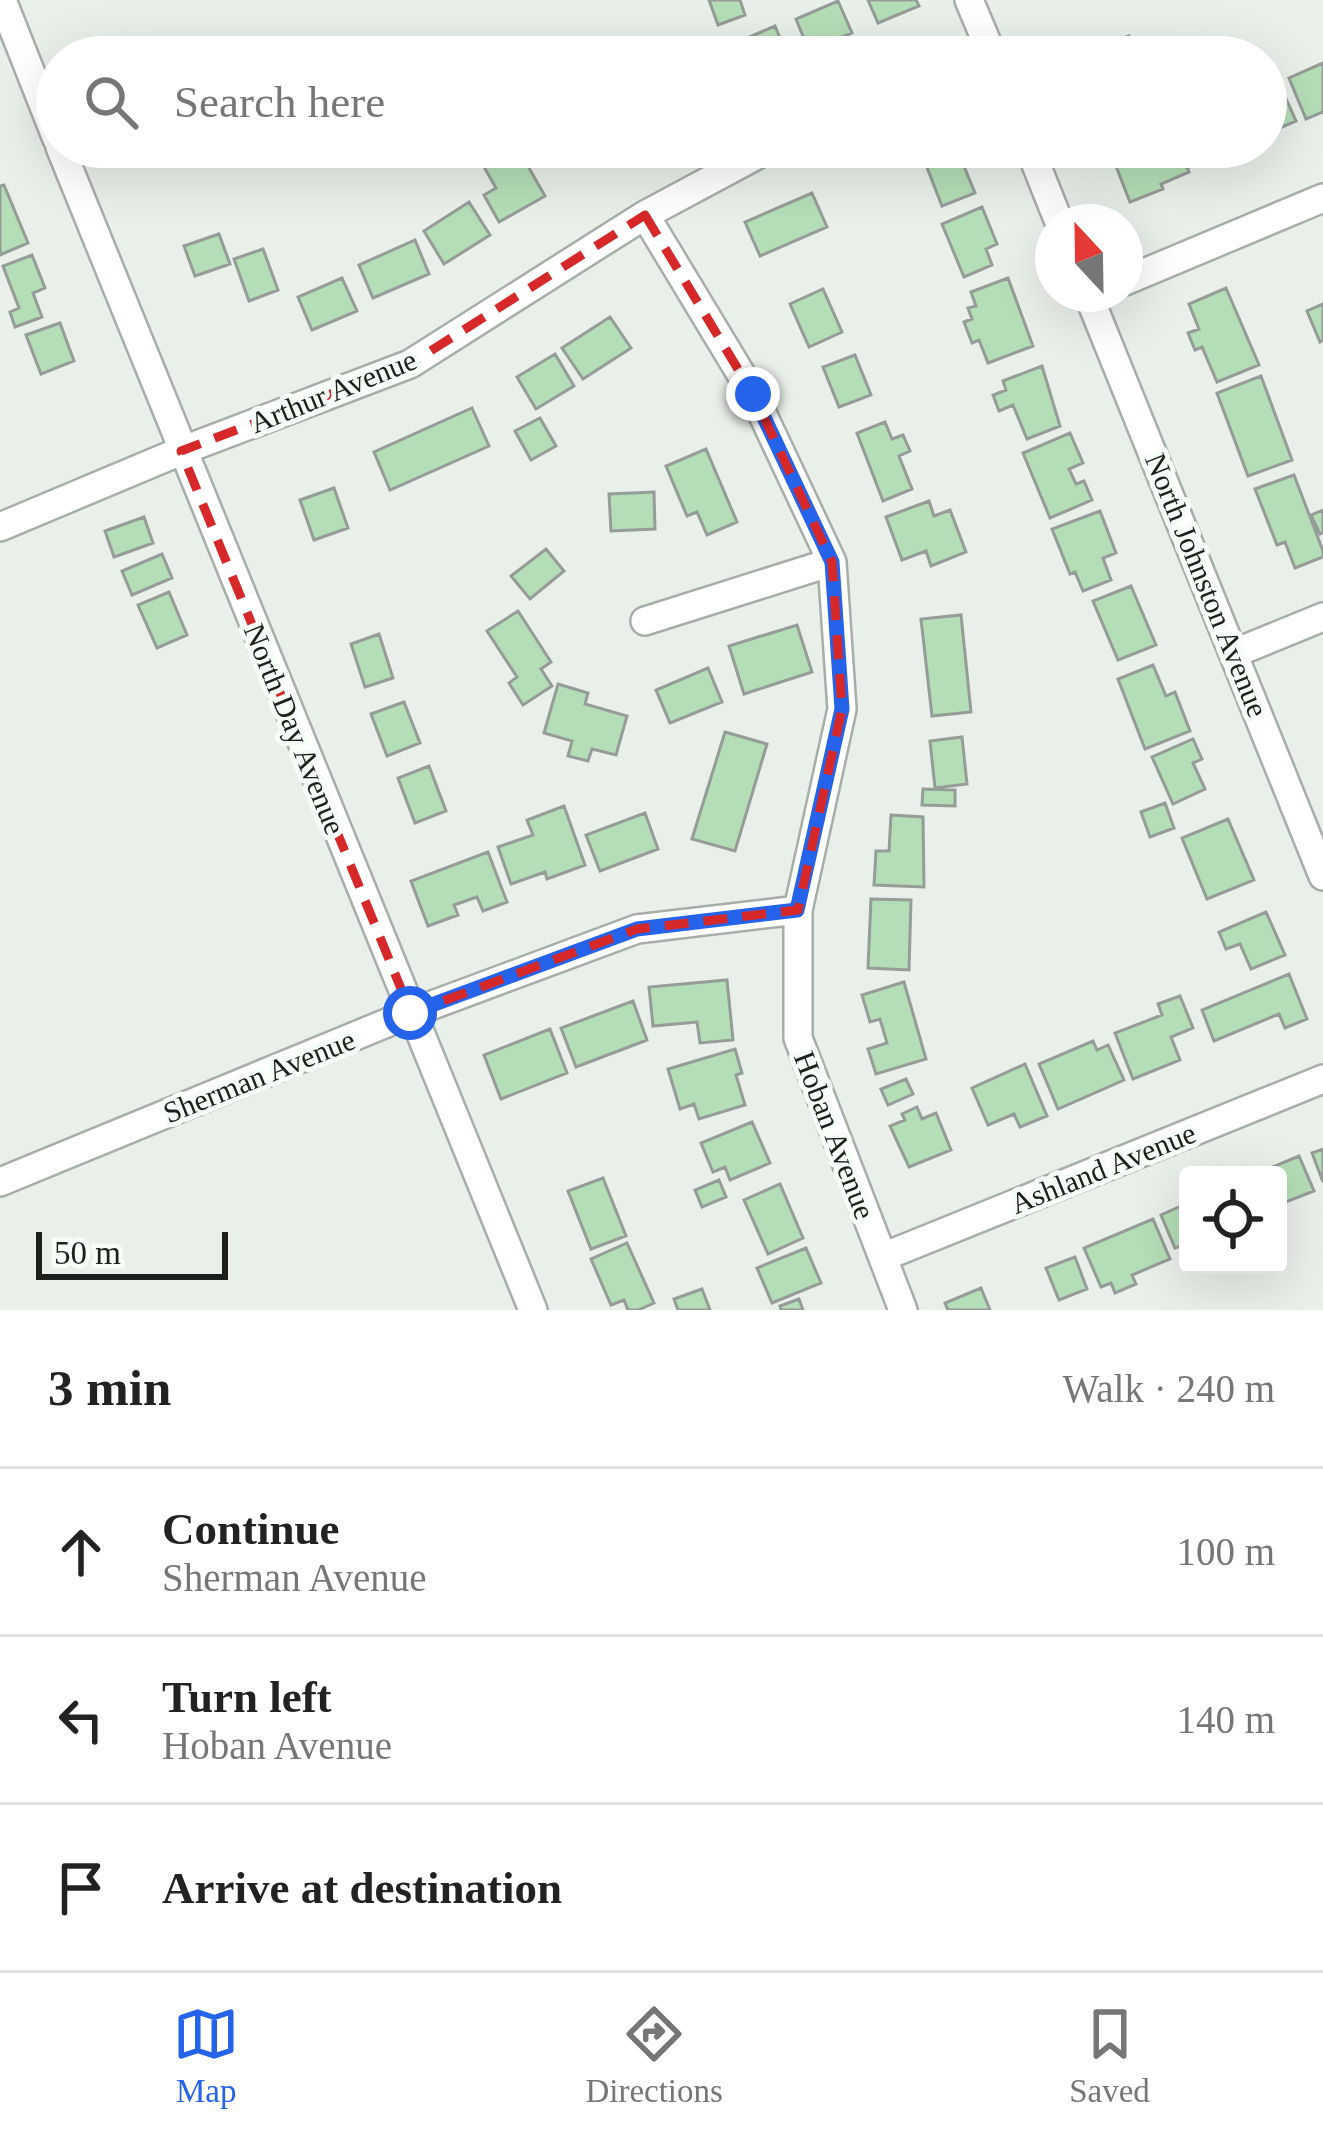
<!DOCTYPE html>
<html lang="en">
<head>
<meta charset="utf-8">
<style>
	:root { --surface:#fff; --page:#f2f2f2; --text:#222; --muted:#767676; --line:#e0e0e0; --accent:#2563eb }
	body { margin:0; font-family:"Times New Roman",serif; background:var(--page); color:var(--text) }
	.controls { position:absolute; right:36px; bottom:36px; display:grid; overflow:hidden; border-radius:12px; box-shadow:0 12px 48px #0002 }
	.controls button { width:108px; height:108px; display:grid; place-items:center; padding:0; border:0; border-bottom:3px solid var(--line); background:var(--surface); color:var(--text); font:60px sans-serif }
	.compass { position:absolute; left:1035px; top:204px; width:108px; height:108px; border-radius:50%; background:var(--surface); box-shadow:0 12px 48px #0002; rotate:338deg }
	.scale { position:absolute; left:36px; bottom:30px; width:192px; box-sizing:border-box; padding-left:12px; border:6px solid #1d1f1d; border-top:0; font-size:33px; line-height:42px; white-space:nowrap; color:#1d1f1d; -webkit-text-stroke:9px #f6fdf7; paint-order:stroke }
	.stop { position:absolute; width:36px; height:36px; margin:-27px; border:9px solid #2563eb; border-radius:50%; background:#fff }
	.stop.end { background:#2563eb; border-color:#fff; box-shadow:0 3px 12px #0008 }
	.list { margin:0; padding:0; list-style:none }
	h2 { display:flex; justify-content:space-between; align-items:center; height:156px; margin:0; padding:0 48px; font-size:51px }
	h2 small { font-size:39px; font-weight:400; color:var(--muted) }
	.list li { display:grid; grid-template-columns:78px 1fr auto; gap:36px; align-items:center; box-sizing:border-box; height:168px; padding:0 48px; border-top:3px solid var(--line) }
	.list b { display:block; font-size:45px; white-space:nowrap }
	.list p { margin:0; font-size:39px; white-space:nowrap; color:var(--muted) }
	.list em { font-size:39px; font-style:normal; color:var(--muted) }
	.icon { flex:none; width:66px; height:66px; fill:none; stroke:currentColor; stroke-width:2; stroke-linecap:round; stroke-linejoin:round }
	.map { position:relative; flex:none; width:1323px; height:1310px; overflow:hidden }
	.search { position:absolute; background:var(--surface); box-shadow:0 12px 48px #0002; left:36px; right:36px; top:36px; height:132px; display:flex; align-items:center; gap:30px; box-sizing:border-box; padding:0 42px; border-radius:66px; color:var(--muted); font-size:45px }
	.sheet { height:660px; background:var(--surface) }
	nav { display:flex; justify-content:space-around; align-items:center; box-sizing:border-box; height:168px; border-top:3px solid var(--line); background:var(--surface); font-size:33px; color:var(--muted) }
	nav a { display:grid; justify-items:center; gap:6px }
	nav .on { color:var(--accent) }
	.map>svg:first-child { display:block }
	.building { fill:#b4deb7; stroke:#969c97; stroke-width:3 }
	.lines { fill:none; stroke-linecap:round; stroke-linejoin:round }
	.minor-casing { stroke:#a7aea8; stroke-width:32 }
	.minor { stroke:#fff; stroke-width:27 }
	.route { stroke:#2563eb; stroke-width:15 }
	.marked { fill:none; stroke:#d62828; stroke-width:9; stroke-dasharray:24 15; stroke-linejoin:round }
	.labels { text-anchor:middle; dominant-baseline:central; stroke-width:10; stroke-linejoin:round; paint-order:stroke }
	.street-label { font-size:30px; fill:#1d1f1d; stroke:#f6fdf7 }
</style>
</head>
<body>
<div class="map">
<svg width="1323" height="1310" viewBox="0 0 1323 1310">
	<rect width="100%" height="100%" fill="#e9efe9"/>
	<path class="building" d="M709,0h31l5,15 -27,10z
		M868,0h48l3,6 -41,17z
		M838,1l14,32 -43,18 -13,-32z
		M775,26l13,31h-52l-5,-12z
		M1129,36l8,21h-60v-1z
		M1323,63v49l-17,7 -17,-41z
		M1280,85l16,36 -30,13v-43z
		M504,147h13l28,49 -46,26 -15,-27 12,-7 -16,-28z
		M919,147h37l19,46 -33,13z
		M1149,147h73l3,6 -38,15 2,4 -28,12 2,5 -33,13 -16,-41z
		M4,185l24,58 -28,12v-69z
		M812,193l15,34 -67,29 -15,-34z
		M469,202l21,33 -46,29 -20,-33z
		M982,207l15,37 -11,5 6,16 -28,12 -22,-53z
		M219,234l11,30 -35,12 -11,-30z
		M415,240l14,34 -56,24 -14,-33z
		M263,249l15,41 -29,11 -15,-42z
		M32,255l13,33 -12,5 9,24 -27,10 -5,-15 9,-4 -16,-42z
		M342,278l15,33 -45,19 -14,-33z
		M1008,278l25,68 -45,17 -9,-23 -7,3 -8,-21 8,-3 -4,-11 8,-2 -5,-14z
		M1226,288l33,77 -42,17 -15,-35 -7,3 -7,-17 11,-4 -10,-25z
		M823,289l19,43 -33,15 -19,-43z
		M1323,304v36l-3,2 -13,-31z
		M610,317l21,31 -48,31 -21,-31z
		M60,323l14,38 -33,13 -15,-39z
		M555,354l19,32 -38,23 -19,-32z
		M855,355l16,40 -32,12 -16,-40z
		M1042,366l18,60 -33,13 -14,-34 -14,6 -6,-16 13,-5 -3,-9z
		M1261,376l31,84 -44,16 -31,-83z
		M472,408l17,38 -99,44 -16,-38z
		M540,418l16,28 -25,14 -16,-29z
		M885,422l7,17 11,-4 7,16 -11,5 13,33 -29,12 -26,-68z
		M1070,433l13,30 -14,6 7,15 8,-3 8,19 -42,18 -27,-65z
		M706,449l31,73 -30,13 -10,-23 -10,4 -21,-50z
		M1294,475l29,76v6l-28,11 -10,-26 -8,3 -22,-56z
		M334,488l14,40 -34,12 -14,-40z
		M654,492l1,37 -44,2 -2,-37z
		M929,501l5,15 16,-6 16,42 -35,14 -5,-15 -24,9 -16,-43z
		M1323,510v23l-3,1 -9,-19z
		M1100,511l16,42 -13,5 8,22 -28,11 -8,-19 -5,2 -18,-45z
		M144,517l9,26 -39,14 -9,-26z
		M546,549l18,22 -34,28 -19,-23z
		M162,554l10,24 -40,17 -10,-24z
		M1131,586l25,59 -38,15 -25,-59z
		M169,592l18,43 -30,13 -19,-43z
		M518,611l33,51 -10,7 11,17 -29,19 -14,-22 8,-6 -30,-46z
		M961,615l10,97 -39,4 -11,-97z
		M797,625l15,47 -68,22 -15,-48z
		M379,634l14,44 -28,9 -14,-43z
		M1153,665l13,31 9,-4 15,39 -45,18 -27,-70z
		M708,668l14,34 -52,21 -14,-33z
		M558,684l30,9 -3,11 42,12 -11,39 -24,-6 -4,12 -20,-5 4,-15 -28,-8z
		M404,702l16,41 -33,13 -16,-42z
		M725,732l42,12 -32,107 -43,-12z
		M962,737l5,47 -32,4 -5,-47z
		M1193,739l9,20 -9,4 12,26 -32,15 -21,-47z
		M429,766l17,45 -31,12 -17,-45z
		M923,789l32,1v16l-33,-1z
		M1165,803l9,25 -24,9 -9,-25z
		M564,806l21,59 -38,14 -2,-7 -34,12 -13,-37 35,-12 -6,-15z
		M645,813l13,36 -58,22 -14,-36z
		M891,815l32,2 1,70 -50,-2 2,-34h13z
		M1228,819l26,61 -47,19 -25,-61z
		M488,852l19,50 -24,9 -6,-14 -23,8 4,10 -30,11 -17,-45z
		M871,899l40,1 -2,70 -41,-2z
		M1266,912l19,43 -34,14 -11,-25 -14,5 -7,-17z
		M1289,974l18,45 -22,9 -6,-14 -65,27 -12,-31z
		M727,980l6,60 -33,3 -3,-21 -44,4 -4,-39z
		M904,982l22,77 -50,15 -8,-25 19,-6 -7,-24 -10,3 -8,-27z
		M1180,996l13,32 -22,9 9,23 -47,19 -18,-46 47,-18 -4,-11z
		M633,1001l14,39 -71,27 -15,-39z
		M550,1029l17,44 -66,26 -17,-44z
		M1093,1041l4,9 11,-5 16,35 -66,29 -19,-45z
		M735,1049l7,24 -6,2 9,30 -46,14 -5,-15 -14,5 -12,-40z
		M1025,1064l22,52 -27,11 -6,-13 -26,11 -16,-37z
		M906,1079l7,15 -25,11 -7,-16z
		M917,1107l5,12 14,-6 15,37 -42,17 -19,-41 15,-6 -3,-6z
		M752,1122l18,41 -40,17 -5,-13 -12,5 -12,-29z
		M1323,1149v33l-11,-29z
		M1299,1156l15,35 -36,14v-30h-24z
		M603,1178l23,58 -35,13 -23,-58z
		M719,1180l7,17 -24,10 -7,-17z
		M780,1184l23,54 -35,16 -24,-54z
		M1188,1203v40l-13,5 -14,-33z
		M1153,1219l17,40 -38,16 4,9 -21,9 -4,-10 -10,4 -17,-39z
		M627,1243l27,60 -16,7h-10l-4,-10 -13,5 -20,-46z
		M806,1248l15,35 -49,20 -15,-35z
		M1075,1257l12,32 -28,11 -13,-32z
		M981,1288l9,22h-42l-3,-7z
		M702,1289l8,21h-32l-4,-11z
		M799,1299l4,11h-22l-1,-4z"/>
	<g class="lines">
		<g class="minor-casing">
			<path id="minor" d="M2,0l55,139
				M969,0l24,57
				M60,147l473,1163
				M1029,147l30,75
				M645,215l108,179 79,168 10,147 -44,201v128l105,272
				M1125,281l198,-83
				M1088,294l235,582
				M0,527l181,-76 229,-87 235,-149 127,-68
				M645,621l187,-59
				M1235,653l88,-36
				M0,1182l411,-169 226,-84 161,-19
				M883,1257l440,-178"/>
		</g>
		<use href="#minor" class="minor"/>
	</g>
	<g class="lines">
		<path class="route" d="M410,1013l227,-84 160,-19 45,-201 -10,-147 -79,-168"/>
	</g>
	<path class="marked" d="M645,215l108,179 79,168 10,147 -44,201 -161,19 -226,84 -230,-562 229,-87z"/>
	<g class="labels">
		<g class="street-label">
			<text transform="translate(333 391) rotate(-22)">Arthur Avenue</text>
			<text transform="translate(1207 585) rotate(68)">North Johnston Avenue</text>
			<text transform="translate(295 729) rotate(68)">North Day Avenue</text>
			<text transform="translate(259 1076) rotate(-22)">Sherman Avenue</text>
			<text transform="translate(835 1135) rotate(69)">Hoban Avenue</text>
			<text transform="translate(1103 1168) rotate(-22)">Ashland Avenue</text>
		</g>
	</g>
</svg>
<div class="controls">
<button><svg class="icon" aria-label="locate" viewBox="0 0 24 24"><circle cx="12" cy="12" r="6"/><path d="M12 2v4M12 18v4M2 12h4M18 12h4"/></svg></button>
</div>
<svg class="compass" viewBox="-18 -18 36 36"><path d="M0-13l5 13h-10z" fill="#e53935"/><path d="M0 13l5-13h-10z" fill="#767676"/></svg>
<div class="scale">50 m</div>
<div class="stop" style="left:410px;top:1013px"></div>
<div class="stop end" style="left:753px;top:394px"></div>
<div class="search"><svg class="icon" aria-label="search" viewBox="0 0 24 24"><circle cx="10" cy="10" r="6"/><path d="M15 15l6 6"/></svg>Search here</div>
</div>
<section class="sheet">
<h2>3 min<small>Walk · 240 m</small></h2>
<ul class="list">
<li><svg class="icon" aria-label="ahead" viewBox="0 0 24 24"><path d="M12 20V5M6 11l6-6 6 6"/></svg><div><b>Continue</b><p>Sherman Avenue</p></div><em>100 m</em></li>
<li><svg class="icon" aria-label="left" viewBox="0 0 24 24"><path d="M17 20v-9H6M10 6l-5 5 5 5"/></svg><div><b>Turn left</b><p>Hoban Avenue</p></div><em>140 m</em></li>
<li><svg class="icon" aria-label="arrive" viewBox="0 0 24 24"><path d="M6 21V4h12l-3 4 3 4H6"/></svg><div><b>Arrive at destination</b></div></li>
</ul>
</section>
<nav>
<a class="on"><svg class="icon" aria-label="map" viewBox="0 0 24 24"><path d="M3 6l6-2 6 2 6-2v14l-6 2-6-2-6 2zM9 4v14M15 6v14"/></svg>Map</a>
<a><svg class="icon" aria-label="directions" viewBox="0 0 24 24"><path d="M12 3l9 9-9 9-9-9zM9 14v-3h6M13 9l2 2-2 2"/></svg>Directions</a>
<a><svg class="icon" aria-label="saved" viewBox="0 0 24 24"><path d="M7 4h10v16l-5-4-5 4z"/></svg>Saved</a>
</nav>
</body>
</html>
